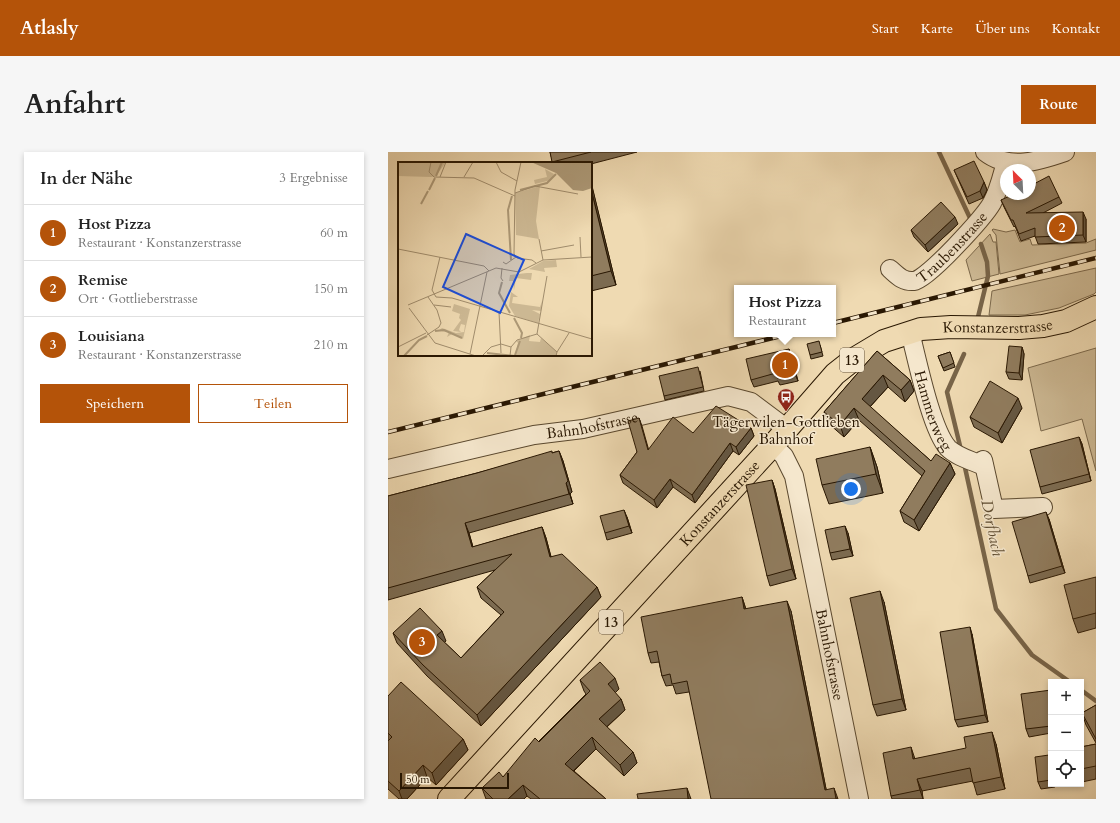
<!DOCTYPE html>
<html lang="de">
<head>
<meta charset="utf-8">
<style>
	:root { --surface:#fff; --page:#f6f6f6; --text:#222; --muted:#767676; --line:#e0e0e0; --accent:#b45309 }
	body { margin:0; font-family:Cardo,serif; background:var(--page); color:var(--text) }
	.controls { position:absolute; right:12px; bottom:12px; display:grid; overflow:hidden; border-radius:0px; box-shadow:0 2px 6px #0003 }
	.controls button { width:36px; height:36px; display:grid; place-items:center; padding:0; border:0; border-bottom:1px solid var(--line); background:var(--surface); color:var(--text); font:20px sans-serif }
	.compass { position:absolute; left:612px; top:12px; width:36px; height:36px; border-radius:50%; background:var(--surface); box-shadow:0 2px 6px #0003; rotate:336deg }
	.scale { position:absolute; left:12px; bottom:10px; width:109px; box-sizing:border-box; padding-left:4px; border:2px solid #291702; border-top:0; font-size:11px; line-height:14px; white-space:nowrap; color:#291702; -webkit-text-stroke:3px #f5e7cd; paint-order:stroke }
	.you { position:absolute; left:463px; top:337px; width:14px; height:14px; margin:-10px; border:3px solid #fff; border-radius:50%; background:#1a73e8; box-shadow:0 0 0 6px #1a73e833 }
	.badge { display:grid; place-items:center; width:26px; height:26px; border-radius:50%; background:var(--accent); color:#fff; font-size:13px; font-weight:700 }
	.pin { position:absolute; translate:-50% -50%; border:2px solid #fff; box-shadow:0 1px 4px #0006 }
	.popup { position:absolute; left:346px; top:133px; width:102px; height:52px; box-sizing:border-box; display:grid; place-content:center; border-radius:0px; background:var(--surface); filter:drop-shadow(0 1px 3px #0005); font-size:13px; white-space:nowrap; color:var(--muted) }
	.popup b { font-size:15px; color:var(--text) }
	.popup::after { content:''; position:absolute; left:50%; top:100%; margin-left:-8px; border:8px solid transparent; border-top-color:var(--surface) }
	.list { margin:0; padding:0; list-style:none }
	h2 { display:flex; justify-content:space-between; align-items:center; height:52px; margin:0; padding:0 16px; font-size:17px }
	h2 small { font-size:13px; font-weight:400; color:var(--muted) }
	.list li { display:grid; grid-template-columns:26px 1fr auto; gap:12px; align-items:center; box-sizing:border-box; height:56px; padding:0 16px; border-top:1px solid var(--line) }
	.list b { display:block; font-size:15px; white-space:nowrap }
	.list p { margin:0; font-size:13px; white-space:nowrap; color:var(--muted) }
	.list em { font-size:13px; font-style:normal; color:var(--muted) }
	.actions { display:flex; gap:8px; padding:12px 16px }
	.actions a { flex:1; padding:9px 0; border:1px solid var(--accent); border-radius:0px; text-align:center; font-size:14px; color:var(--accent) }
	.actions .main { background:var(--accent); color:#fff }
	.icon { flex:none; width:22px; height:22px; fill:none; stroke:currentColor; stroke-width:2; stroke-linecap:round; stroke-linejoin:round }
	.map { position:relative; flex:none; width:708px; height:647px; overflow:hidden; border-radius:0px }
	header { display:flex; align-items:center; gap:24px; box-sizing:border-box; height:56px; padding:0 20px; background:var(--accent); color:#fff }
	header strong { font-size:19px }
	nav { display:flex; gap:22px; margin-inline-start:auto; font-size:14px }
	.intro { display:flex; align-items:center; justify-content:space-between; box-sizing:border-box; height:96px; padding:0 24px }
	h1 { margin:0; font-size:28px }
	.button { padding:10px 18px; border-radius:0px; background:var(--accent); color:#fff; font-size:14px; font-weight:700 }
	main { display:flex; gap:24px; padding:0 24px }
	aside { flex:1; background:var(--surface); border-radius:0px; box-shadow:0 2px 6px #0003 }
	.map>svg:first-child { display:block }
	.green { fill:#cdb994; stroke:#7b684b }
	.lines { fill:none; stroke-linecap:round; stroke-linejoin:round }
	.stream { stroke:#786448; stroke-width:4.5 }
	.minor-casing { stroke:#5a482e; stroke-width:20 }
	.major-casing { stroke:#291702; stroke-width:24 }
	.minor { stroke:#f5e7cd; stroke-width:18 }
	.major { stroke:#efdab2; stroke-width:22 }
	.rail-casing { stroke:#291702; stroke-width:4.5 }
	.rail { stroke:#f5e7cd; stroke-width:3; stroke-dasharray:9; stroke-linecap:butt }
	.wall { fill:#7c6b51; stroke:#291702 }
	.shaded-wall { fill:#655742; stroke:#291702 }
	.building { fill:#907c5e; stroke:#291702 }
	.labels { text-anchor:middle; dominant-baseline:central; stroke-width:3; stroke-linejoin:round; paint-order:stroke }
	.shield { fill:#f5e7cd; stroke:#66553f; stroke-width:1 }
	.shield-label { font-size:14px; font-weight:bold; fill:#291702 }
	.street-label { font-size:15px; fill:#291702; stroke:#f5e7cd }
	.poi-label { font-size:15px; fill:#291702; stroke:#f5e7cd }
	.water-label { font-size:16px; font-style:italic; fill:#5d4b30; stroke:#f5e7cd }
	.inset-river { fill:none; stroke:#ac9876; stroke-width:2 }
	.inset-road { fill:none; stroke:#a08c6c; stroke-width:1 }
	.view { fill:#1d4ed8; fill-opacity:0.15; stroke:#1d4ed8; stroke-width:2 }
	.inset-edge { fill:none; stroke:#291702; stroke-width:2 }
</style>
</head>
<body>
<header>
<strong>Atlasly</strong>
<nav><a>Start</a><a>Karte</a><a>Über uns</a><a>Kontakt</a></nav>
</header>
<div class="intro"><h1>Anfahrt</h1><a class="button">Route</a></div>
<main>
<aside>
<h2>In der Nähe<small>3 Ergebnisse</small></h2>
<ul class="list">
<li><span class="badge">1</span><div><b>Host Pizza</b><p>Restaurant · Konstanzerstrasse</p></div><em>60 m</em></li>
<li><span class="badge">2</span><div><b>Remise</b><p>Ort · Gottlieberstrasse</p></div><em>150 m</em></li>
<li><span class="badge">3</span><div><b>Louisiana</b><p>Restaurant · Konstanzerstrasse</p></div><em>210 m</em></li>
</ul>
<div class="actions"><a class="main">Speichern</a><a>Teilen</a></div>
</aside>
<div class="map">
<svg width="708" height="647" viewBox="0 0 708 647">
	<rect width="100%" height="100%" fill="#efdab2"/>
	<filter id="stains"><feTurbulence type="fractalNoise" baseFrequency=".005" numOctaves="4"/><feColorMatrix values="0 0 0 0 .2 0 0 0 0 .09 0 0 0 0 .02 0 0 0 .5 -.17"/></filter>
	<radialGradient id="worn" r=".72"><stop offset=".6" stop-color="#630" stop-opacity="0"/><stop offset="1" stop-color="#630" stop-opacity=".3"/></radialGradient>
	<path class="green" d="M605,77l13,3 9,-2 5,12 10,-3 2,6 54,-2 10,-4v11l-96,24 -4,-39 -4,-5z
		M602,82l3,8h3l3,32 -27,7 -6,-21z
		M708,116v24l-2,2 -35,14 -34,7h-36l3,-24z
		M708,196v123l-14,-52 -41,12 -13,-63z"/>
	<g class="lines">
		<path class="stream" d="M551,0l31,66
			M590,165l10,-41 -1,-14 -6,-18
			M573,298l-14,-58 17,-38
			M576,311l32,146 36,46 38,27
			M693,538l15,11"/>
		<g class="minor-casing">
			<g id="minor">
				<path d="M597,0c24,19 54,9 80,0"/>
				<path id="s1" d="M502,117c8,7 13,13 24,12 13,-1 70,-64 78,-78 7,-13 10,-27 14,-41"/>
				<path id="s2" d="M522,180c7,27 21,97 38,116 9,9 25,13 36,18"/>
				<path id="s3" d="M385,293l11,11 10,20 65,323"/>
				<path d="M595,308l11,49 49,-2"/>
				<path id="s4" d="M0,317l146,-34 49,-6 145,-33 23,6 36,27"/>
			</g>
		</g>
		<g class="major-casing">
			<g id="major">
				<path id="s5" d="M61,647l324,-354 62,-71 19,-15 30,-18 37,-12 30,-2 68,1 24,-2 23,-5 30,-14"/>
			</g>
		</g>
		<use href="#minor" class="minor"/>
		<use href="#major" class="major"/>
		<g class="rail-casing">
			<path id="rail" d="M445,171l263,-65
				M0,280l401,-98"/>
		</g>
		<use href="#rail" class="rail"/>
	</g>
	<path class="wall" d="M162,0h87l-46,12v-1h-38z
		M566,18l30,12 3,8 -4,8 -14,6z
		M203,31l25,102 -25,6z
		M671,45l3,6 -19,10 43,6v23l-48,2 -3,-8 -14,5 -6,-15 -1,1 -10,-20 -3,-7z
		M570,72l-30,28 -14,-15 -3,-7z
		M432,193l3,11 -12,3 -1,-4z
		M634,195l2,7 -2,26 -13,-1 -3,-7z
		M401,197l2,7 7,25 -18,4 -2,-4 -24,6 -3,-7z
		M489,199l33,29 4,11 -9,11 -17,-15 -18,20 61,54 19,2 5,11 -36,57 -15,-9 -4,-11 22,-35 -63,-56 -15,17 -16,-14 -4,-11z
		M562,200l5,15 -11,4 -6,-15z
		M312,219l4,20 -39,9 -1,-4z
		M634,256l-20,35 -28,-16 -4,-10z
		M251,266l9,32 45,-17 58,-5 3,8 -15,19 -6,-4 -38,52 -22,-16 -16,21 -34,-25 -3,-8 17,-23z
		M691,285l3,7 9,37 -49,13 -2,-7z
		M482,295l7,20 6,26 -54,11 -7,-19z
		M171,299l4,10 9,31 -2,2 3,10 -104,29 4,14 69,-20 4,11 5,19 46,30 4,10 -120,129 -54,-50 -30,-33 -4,-10 53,8 -2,1 17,16 40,-43 -20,-17 -4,-11 18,-17 -107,30v-104l89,-23z
		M384,328l3,9 21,90 -26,7 -3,-10z
		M239,365l5,16 -25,7 -2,-7z
		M661,367l16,54 -35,10 -2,-7z
		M460,381l5,23 -21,4 -2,-7z
		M708,425v51l-18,5 -5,-14z
		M354,445l4,12 45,2 35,178 12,10 -149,-107 -13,2 -3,-9 -7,1 -4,-10 -3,-14 -8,1 -3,-10z
		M496,450l22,108 -29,6 -4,-11z
		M584,482l16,88 -30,5 -3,-7z
		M192,528l39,9 -4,4 6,6 4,11 -18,17 26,25 4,11 -13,13 -28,-27 -22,22 32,28h-75l-4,-3 -3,3h-38l-4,-11 21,-11 83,-83 -2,-3z
		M663,538v43l-22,4 -3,-8z
		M0,544l75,43 5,11 -32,35 -9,-8 -20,22h-8l-11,-10z
		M708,553v38l-10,-18 -4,-12z
		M608,592l9,45 -28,6 -4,-14 -51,10 1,8h-31l-1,-3 24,-37z
		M708,592v35l-14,3 -1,-3v-32z
		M661,603l2,5v24h4v3l-14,2 -3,-7z"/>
	<path class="shaded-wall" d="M596,30l3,8 -4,8 -3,-7z
		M203,31l1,3 24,99 -5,-14 -20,-82z
		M695,60l3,7v23l-3,-7z
		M567,65l3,7 -30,28 -3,-7z
		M634,195l2,7 -2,26 -3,-7z
		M401,197l2,7 7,25 -3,-7z
		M495,223l5,12 -22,24 -4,-12z
		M522,228l4,11 -9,11 -4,-12z
		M630,246l4,10 -20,35 -4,-10z
		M466,256l5,12 -15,17 -4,-12z
		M251,266l3,8 9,32 -3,-8z
		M363,276l3,8 -15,19 -3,-8z
		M691,285l3,7 9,37 -2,-7z
		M342,291l3,8 -38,52 -3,-8z
		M482,295l7,20 6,26 -7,-19z
		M171,299l4,10 9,31 -2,2 3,10 -7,-21z
		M562,311l5,11 -36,57 -5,-11z
		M282,327l3,8 -16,21 -3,-8z
		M384,328l3,9 21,90 -4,-10z
		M236,358l3,7 5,16 -3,-7z
		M658,360l3,7 16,54 -3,-7z
		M77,371l4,10 7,25 -4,-11z
		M457,374l3,7 5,23 -3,-7z
		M154,375l4,11 8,30 -4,-11z
		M209,435l4,10 -120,129 -4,-11z
		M492,439l4,11 22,108 -4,-11z
		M354,445l3,10 3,13 -4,-11z
		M399,449l4,10 37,188 -3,-9z
		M582,475l2,7 16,88 -3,-7z
		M54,479l4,10 -5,5 -4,-11z
		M227,526l4,11 -7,7 -4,-12z
		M233,547l4,11 -22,20 -4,-11z
		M604,580l4,12 9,45 -4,-12z
		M204,585l4,12 -27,26 -4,-11z
		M75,587l5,11 -32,35 -4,-12z
		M523,595l4,12h-2z
		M245,600l4,11 -13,13 -4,-11z
		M35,613l4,12 -20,22h-5l-3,-8z
		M529,627l5,12 1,8 -3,-9z
		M135,633l4,11 -3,3h-16z
		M299,636l4,11h-3z
		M446,636l4,11h-2z"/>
	<path class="building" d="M162,0h41l-39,10z
		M586,9l10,21 -4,9 -13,6 -13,-27z
		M661,24l10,21 -33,16 57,-1v23l-48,2v-9l-16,6 -6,-14h-2l-10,-20 13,-6h16v-8z
		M203,37l20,82 -20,5z
		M553,50l14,15 -30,28 -14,-15z
		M431,189l3,11 -12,3 -3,-11z
		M621,194l13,1 -3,26 -13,-1z
		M401,197l6,25 -18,4 -1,-5 -25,7 -5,-21z
		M489,199l33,29 -9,10 -18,-15 -21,24 69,62 5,-7 14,9 -36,57 -14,-9 25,-40 -71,-63 -14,17 -16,-13z
		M562,200l4,11 -11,5 -5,-12z
		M310,215l5,20 -39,9 -5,-20z
		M602,229l28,17 -20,35 -28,-16z
		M328,254l35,22 -15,19 -6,-4 -38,52 -22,-16 -16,21 -34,-25 17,-23 -9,-31 11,-3 9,32 25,-33 20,16z
		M691,285l10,37 -49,13 -10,-37z
		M482,295l6,27 -54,11 -6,-26z
		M164,299v2l7,-2 9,30 -2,2 3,11 -104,29 7,24 70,-20 8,30 12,-3 35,33 -120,128 -54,-50 -30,-32 27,-25 22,23 -5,4 24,23 43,-46 -27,-25 35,-33 -124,34v-92l89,-23z
		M384,328l20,89 -25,7 -21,-91z
		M236,358l5,16 -24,7 -5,-17z
		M658,360l16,54 -34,10 -16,-54z
		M457,374l5,23 -20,4 -5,-23z
		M708,425v36l-23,6 -9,-34z
		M492,439l22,108 -29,6 -23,-107z
		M354,445l2,12 43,-8 38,189 9,-2 2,11h-125l-24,-118 -15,3 -2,-10 -8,2 -5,-25 -9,2 -7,-36z
		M582,475l15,88 -30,5 -15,-88z
		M212,510l15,16 -7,6 13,15 -22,20 34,33 -13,13 -28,-28 -27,27 41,35h-66l-17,-14 -15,14h-15l-11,-11 17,-16 4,5 32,-39 4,4 51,-51 -10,-11z
		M13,530l62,57 -31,34 -9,-8 -24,26 -11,-10v-40l4,-4 -4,-4v-37z
		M663,538v36l-25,3 -5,-35z
		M708,553v34l-14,-26z
		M604,580l9,45 -28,6 -3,-15 -53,11 3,11 -29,6 -8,-43 28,-6 2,12 53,-11 -2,-11z
		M708,592v22l-15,3v-22z
		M661,603l2,14v11l-13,2 -3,-25z
		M299,636l1,11h-50l-1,-5z"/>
	<defs>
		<g id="bus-pin" transform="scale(0.9)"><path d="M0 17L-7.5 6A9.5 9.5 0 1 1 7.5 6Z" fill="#8f2418" stroke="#f5e7cd"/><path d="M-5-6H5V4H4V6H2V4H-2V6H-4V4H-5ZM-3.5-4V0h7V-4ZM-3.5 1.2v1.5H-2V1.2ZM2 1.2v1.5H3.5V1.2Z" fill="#fff"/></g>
	</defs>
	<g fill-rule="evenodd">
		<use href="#bus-pin" x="398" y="245"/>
	</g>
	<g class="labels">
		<g class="shield">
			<rect x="452" y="196" width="24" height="24" rx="3"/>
			<rect x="211" y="458" width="24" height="24" rx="3"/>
		</g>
		<g class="shield-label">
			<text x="464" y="208">13</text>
			<text x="223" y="470">13</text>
		</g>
		<g class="street-label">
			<text stroke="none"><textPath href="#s1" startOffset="79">Traubenstrasse</textPath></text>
			<text stroke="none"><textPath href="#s5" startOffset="749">Konstanzerstrasse</textPath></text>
			<text stroke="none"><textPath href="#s2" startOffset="82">Hammerweg</textPath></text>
			<text stroke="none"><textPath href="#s4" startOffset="209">Bahnhofstrasse</textPath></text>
			<text stroke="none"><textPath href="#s5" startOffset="401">Konstanzerstrasse</textPath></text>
			<text stroke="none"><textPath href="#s3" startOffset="220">Bahnhofstrasse</textPath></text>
		</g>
		<g class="poi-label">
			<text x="398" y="270">Tägerwilen-Gottlieben<tspan x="398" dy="17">Bahnhof</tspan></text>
		</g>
		<g class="water-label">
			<text transform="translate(604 376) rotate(78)">Dorfbach</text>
		</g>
	</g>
	<g transform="translate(10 10)">
		<rect width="194" height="194" fill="#efdab2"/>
		<path d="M0,0h48l-10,14 -5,1 -33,-1zM147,7l9,5 -3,6 -16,4 -1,-4 13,-3zM142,24l-4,35 3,18 -23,-4 -1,-42zM158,98l1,7 -13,1 1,4 -16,-3 14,-8zM129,111h5l-1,7 -15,-2 -2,12 -1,-9h-4l1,-6zM113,130l7,5h-5l-1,6 28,4 2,-6 -1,10 -9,-1 8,4 -2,9 -23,-7 -6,-10zM56,142l16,5 -7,30 -11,-5 -5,3 2,-5 -11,-1 4,-3 14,5 8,-1 1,-7 -4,-1 -2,6 2,2 -8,-1 8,-11 -2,-2 1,-4 3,1 -11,-4zM132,173l-1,6 11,1 1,-4 16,14 -1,4h-41l3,-13 -2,-2z" fill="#cdb994"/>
		<path d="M133,0h61v26l-9,3 -10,-1 -17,-17z" fill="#ac9876"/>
		<path class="inset-river" d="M165,0l29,3M38,14l6,-14M31,28l6,-12M122,28l27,-7 9,-9M23,42l7,-13M113,98l-3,-50 4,-14M104,120l-3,11 11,20M116,156l8,15 -1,5M37,169l9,-1 18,8M89,191l28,3M117,193l5,-14M6,194l15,-16 8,-4"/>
		<path class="inset-road" d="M33,0l-2,10 5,5 40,1 41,18M98,0l5,10 16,9M123,0l-6,28 -1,64 3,4 15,2 4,3M42,15l6,-15M66,15l9,-15M117,31l20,-7 43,8M182,75l1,20M141,77l4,21M0,87l86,17 5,5M143,89l33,-6M42,95l-8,33 4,7 16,1 140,41M105,100l3,2 10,-7M104,106l-1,10 2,3M10,143l88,-37 23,4 24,-12 49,-3M36,143l17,2M11,146l26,35 41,13M101,150l2,41M139,172l20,18 -1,4M29,173l12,-8 2,-4 -4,-13 -9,-13M0,185l28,-14M159,190l12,-19M72,192l17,-82M84,194l9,-9 10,-3 10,3M112,194l1,-9 6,-7 20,-6 10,-58"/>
		<path class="view" d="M68,72l58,26 -24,53 -57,-26z"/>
		<rect width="194" height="194" class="inset-edge"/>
	</g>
	<rect width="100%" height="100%" filter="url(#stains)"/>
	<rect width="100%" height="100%" fill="url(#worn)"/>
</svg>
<div class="controls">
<button>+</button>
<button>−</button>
<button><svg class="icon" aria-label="locate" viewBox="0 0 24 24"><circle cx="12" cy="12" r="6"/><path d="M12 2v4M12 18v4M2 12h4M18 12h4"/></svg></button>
</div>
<svg class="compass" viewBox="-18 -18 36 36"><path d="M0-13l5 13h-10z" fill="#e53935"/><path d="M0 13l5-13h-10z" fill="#767676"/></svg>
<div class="scale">50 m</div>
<div class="you"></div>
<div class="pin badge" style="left:397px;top:213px">1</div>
<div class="popup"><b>Host Pizza</b>Restaurant</div>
<div class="pin badge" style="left:674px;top:76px">2</div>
<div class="pin badge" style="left:34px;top:490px">3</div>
</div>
</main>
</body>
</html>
